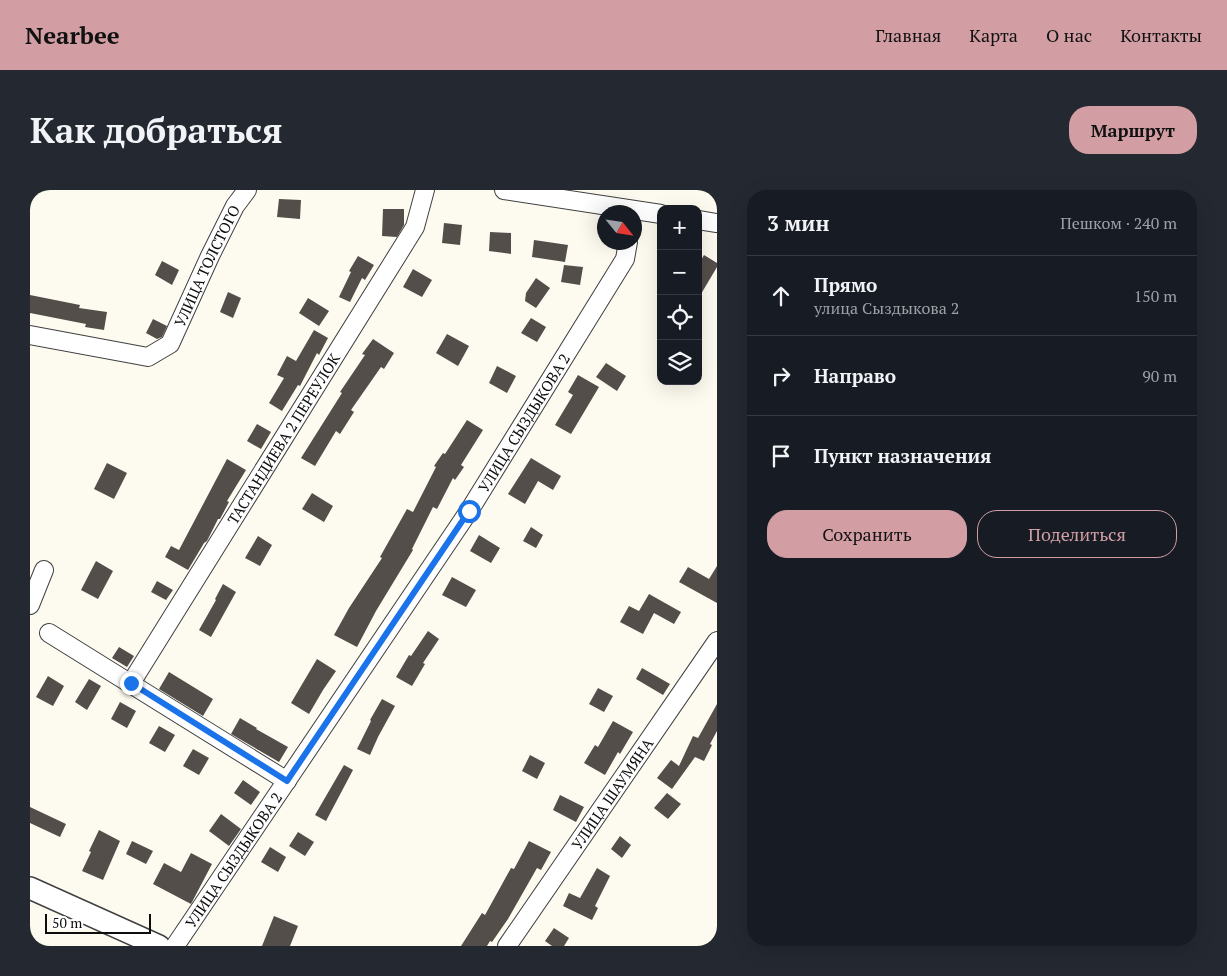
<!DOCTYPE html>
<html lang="ru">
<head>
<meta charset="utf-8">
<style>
	:root { --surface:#171b24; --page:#242831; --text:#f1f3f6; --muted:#9ea1a6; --line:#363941; --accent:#d29ea4 }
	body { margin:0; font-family:"PT Serif",serif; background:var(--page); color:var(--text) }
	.controls { position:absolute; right:15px; top:15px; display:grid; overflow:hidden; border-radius:10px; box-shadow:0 5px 20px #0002 }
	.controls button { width:45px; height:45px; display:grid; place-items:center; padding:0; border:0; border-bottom:1px solid var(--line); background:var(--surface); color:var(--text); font:25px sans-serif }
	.compass { position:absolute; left:567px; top:15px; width:45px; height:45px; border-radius:50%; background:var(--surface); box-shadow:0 5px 20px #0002; rotate:120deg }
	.scale { position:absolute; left:15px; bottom:12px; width:106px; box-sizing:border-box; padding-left:5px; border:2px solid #0d0d0d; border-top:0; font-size:14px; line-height:18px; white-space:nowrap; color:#0d0d0d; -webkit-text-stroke:4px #fff; paint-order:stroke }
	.stop { position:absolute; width:15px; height:15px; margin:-11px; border:4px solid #1a73e8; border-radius:50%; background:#fff }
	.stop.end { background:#1a73e8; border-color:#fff; box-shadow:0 1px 5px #0008 }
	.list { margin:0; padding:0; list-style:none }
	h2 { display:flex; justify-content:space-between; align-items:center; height:65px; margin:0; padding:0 20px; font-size:21px }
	h2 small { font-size:16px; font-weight:400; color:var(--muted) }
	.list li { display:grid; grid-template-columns:32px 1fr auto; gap:15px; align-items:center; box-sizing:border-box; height:80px; padding:0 20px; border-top:1px solid var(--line) }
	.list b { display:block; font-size:19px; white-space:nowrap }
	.list p { margin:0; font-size:16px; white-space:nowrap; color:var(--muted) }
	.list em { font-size:16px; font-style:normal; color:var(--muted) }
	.actions { display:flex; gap:10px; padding:15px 20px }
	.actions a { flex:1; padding:11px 0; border:1px solid var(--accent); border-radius:20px; text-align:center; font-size:18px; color:var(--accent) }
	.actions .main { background:var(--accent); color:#111 }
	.icon { flex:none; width:28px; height:28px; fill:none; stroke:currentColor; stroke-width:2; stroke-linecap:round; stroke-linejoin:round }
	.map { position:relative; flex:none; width:687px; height:756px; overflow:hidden; border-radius:20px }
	header { display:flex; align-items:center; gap:30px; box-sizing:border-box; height:70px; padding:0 25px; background:var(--accent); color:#111 }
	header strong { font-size:24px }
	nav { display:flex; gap:28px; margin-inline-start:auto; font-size:18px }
	.intro { display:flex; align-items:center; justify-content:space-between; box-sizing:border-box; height:120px; padding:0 30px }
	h1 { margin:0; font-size:35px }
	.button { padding:12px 22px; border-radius:20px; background:var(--accent); color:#111; font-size:18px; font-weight:700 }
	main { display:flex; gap:30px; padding:0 30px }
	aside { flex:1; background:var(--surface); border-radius:20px; box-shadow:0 5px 20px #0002 }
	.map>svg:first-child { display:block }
	.building { fill:#544e4b }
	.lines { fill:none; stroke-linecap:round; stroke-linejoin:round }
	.minor-casing { stroke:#404040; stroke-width:20 }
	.tertiary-casing { stroke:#404040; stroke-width:24 }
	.minor { stroke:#fff; stroke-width:18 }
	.tertiary { stroke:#fff; stroke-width:21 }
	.route { stroke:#1a73e8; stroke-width:6 }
	.labels { text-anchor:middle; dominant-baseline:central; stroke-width:5; stroke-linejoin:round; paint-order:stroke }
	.street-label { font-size:15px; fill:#0d0d0d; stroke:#fff }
</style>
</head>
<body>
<header>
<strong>Nearbee</strong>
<nav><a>Главная</a><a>Карта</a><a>О нас</a><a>Контакты</a></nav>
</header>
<div class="intro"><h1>Как добраться</h1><a class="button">Маршрут</a></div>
<main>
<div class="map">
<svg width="687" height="756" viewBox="0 0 687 756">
	<rect width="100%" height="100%" fill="#fdfaef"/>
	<path class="building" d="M249,9l22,1 -1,19 -23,-2z
		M353,19h21v16l-7,12 -15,-1z
		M414,33l18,2 -2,20 -18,-2z
		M460,42l21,1v21l-22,-3z
		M504,50l34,5 -3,17 -33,-5z
		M674,65l13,8v4l-19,32v-34z
		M328,66l16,9 -9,15 -3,-2 -12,24 -11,-5 12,-25 -2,-1z
		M132,71l17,9 -7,15 -17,-10z
		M534,75l19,2 -3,18 -19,-3z
		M383,79l19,11 -10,17 -19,-10z
		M506,88l14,10 -14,20 -11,-7 1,-8z
		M198,102l13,6 -8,20 -13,-6z
		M0,105l50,10 -1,3 28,4 -3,18 -19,-3 1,-3 -56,-11z
		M278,108l21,13 -10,15 -20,-13z
		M501,128l15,9 -9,15 -16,-9z
		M123,129l14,7 -5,11 -5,2 -11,-6z
		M284,140l14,8 -9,17 -2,-2 -17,33 -2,-1 -16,26 -13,-8 15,-25 -7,-3 10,-19 9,5z
		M417,144l22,12 -11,20 -22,-13z
		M343,149l21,14 -10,16 -3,-2 -30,43 3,2 -14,22 -4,-3 -21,35 -14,-8 41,-65 -2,-1 25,-37 -3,-1z
		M576,173l20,13 -9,15 -21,-14z
		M467,176l19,10 -9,17 -18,-10z
		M548,185l21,12 -28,47 -16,-9 18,-30 -5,-3z
		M437,230l16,10 -22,35 3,2 -9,13 -2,-2 -16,31 -4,-2 -21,42 1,1 -37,61 -19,36 -23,-12 15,-27 33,-50 -2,-1 27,-48 6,3 23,-45 -2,-1 9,-13 2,1z
		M227,234l14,8 -10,17 -14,-8z
		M501,268l30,18 -8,14 -15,-9 -13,23 -17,-10z
		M197,269l19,11 -19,31 2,1 -9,17h-2l-11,22 -3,2 -16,27 -23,-13 6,-11 8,4z
		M77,273l20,10 -13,26 -20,-10z
		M282,303l21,13 -9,16 -22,-13z
		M501,337l12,8 -7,13 -13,-7z
		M449,345l21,13 -9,15 -21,-12z
		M228,346l14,9 -12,21 -15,-8z
		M66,371l17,10 -15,28 -17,-9z
		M687,376v37l-38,-21 9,-15 21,12z
		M422,387l24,13 -10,17 -24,-12z
		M127,391l16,9 -7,10 -15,-8z
		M193,394l13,8 -25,45 -12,-7 17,-30 -1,-1z
		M619,404l32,18 -7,12 -20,-11 -11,21 -23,-12 9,-16 10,5z
		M398,441l11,8 -16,24 2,1 -13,22 -16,-9 13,-22 2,1z
		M89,457l15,9 -7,11 -15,-9z
		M287,469l19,12 -13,19 -14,24 -18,-11z
		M612,478l28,16 -7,11 -27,-16z
		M139,482l44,27 -10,17 -44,-27z
		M18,486l16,10 -11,20 -17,-9z
		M59,489l12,7 -14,24 -12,-8z
		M568,498l15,8 -9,16 -15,-8z
		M352,509l13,7 -17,31 -8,18 -13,-6 14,-28 -1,-1z
		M90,512l16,9 -9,17 -16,-9z
		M687,514v27l-7,13 2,1 -8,16 -9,-4 -23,32 -15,-11 14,-18 8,6 14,-30 5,2z
		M210,528l17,10 -1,1 32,18 -9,15 -48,-28z
		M583,531l20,11 -13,22 -2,-2 -13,23 -21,-12 11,-18 3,2z
		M129,536l16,9 -10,17 -16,-9z
		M163,559l16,9 -10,17 -16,-9z
		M500,565l15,8 -8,16 -15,-8z
		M314,575l9,5 -27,51 -11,-6z
		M213,590l17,12 -9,13 -17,-12z
		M637,603l14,11 -13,15 -14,-11z
		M530,605l24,12 -8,15 -23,-12z
		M0,617l36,17 -6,13 -30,-14z
		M191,624l20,15 -12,17 -20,-15z
		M69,640l21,11 -17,39 -21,-9 9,-19 -2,-1z
		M268,642l16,10 -9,14 -16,-10z
		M590,646l11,9 -9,13 -11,-9z
		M102,651l21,10 -7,13 -20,-10z
		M499,651l22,11 -10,18 -4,-2 -29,51 -16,23 -2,-1 -3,5h-26l21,-33 3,2 26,-47 3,1z
		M240,657l16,10 -8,15 -17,-10z
		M161,663l21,11 -21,40 -38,-20 11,-21 17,9z
		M567,678l13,8 -15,30 3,2 -6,12 -29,-14 6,-13 11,5z
		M244,726l24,10 -8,20h-28z
		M524,738l15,10 -5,8h-12l-7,-5z"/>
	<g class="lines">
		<g class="minor-casing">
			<g id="minor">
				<path d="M474,0l157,24"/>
				<path d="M668,30l19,3"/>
				<path id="s1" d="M0,145l118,22 22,-13 40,-88 25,-50 12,-16"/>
				<path d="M0,415l14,-35"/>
				<path d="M19,443l238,148"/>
				<path id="s2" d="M101,493l284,-456 10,-37"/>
				<path id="s3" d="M145,756l294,-435 156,-252 3,-17"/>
				<path id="s4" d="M477,756l210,-305"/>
			</g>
		</g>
		<g class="tertiary-casing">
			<path id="tertiary" d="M0,698l129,58"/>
		</g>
		<use href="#minor" class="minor"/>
		<use href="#tertiary" class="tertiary"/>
	</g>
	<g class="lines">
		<path class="route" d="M101,493l156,98 182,-270"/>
	</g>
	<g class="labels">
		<g class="street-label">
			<text stroke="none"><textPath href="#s1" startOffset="232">УЛИЦА ТОЛСТОГО</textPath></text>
			<text stroke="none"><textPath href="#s3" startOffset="629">УЛИЦА СЫЗДЫКОВА 2</textPath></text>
			<text stroke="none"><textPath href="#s2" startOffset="288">ТАСТАНДИЕВА 2 ПЕРЕУЛОК</textPath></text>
			<text stroke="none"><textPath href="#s4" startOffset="185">УЛИЦА ШАУМЯНА</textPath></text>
			<text stroke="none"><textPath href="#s3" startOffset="104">УЛИЦА СЫЗДЫКОВА 2</textPath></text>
		</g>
	</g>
</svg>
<div class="controls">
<button>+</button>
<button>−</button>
<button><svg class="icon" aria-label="locate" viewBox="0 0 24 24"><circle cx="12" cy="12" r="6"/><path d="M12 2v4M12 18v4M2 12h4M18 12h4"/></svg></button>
<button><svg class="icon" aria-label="layers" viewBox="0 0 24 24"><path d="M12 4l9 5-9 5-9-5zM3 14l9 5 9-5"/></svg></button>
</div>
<svg class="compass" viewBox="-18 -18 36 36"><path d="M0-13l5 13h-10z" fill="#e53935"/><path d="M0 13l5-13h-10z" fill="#9ea1a6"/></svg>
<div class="scale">50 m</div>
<div class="stop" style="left:439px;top:321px"></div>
<div class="stop end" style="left:101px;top:493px"></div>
</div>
<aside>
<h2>3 мин<small>Пешком · 240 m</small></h2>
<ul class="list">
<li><svg class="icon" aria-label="ahead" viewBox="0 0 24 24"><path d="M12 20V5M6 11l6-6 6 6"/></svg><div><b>Прямо</b><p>улица Сыздыкова 2</p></div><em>150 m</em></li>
<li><svg class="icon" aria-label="right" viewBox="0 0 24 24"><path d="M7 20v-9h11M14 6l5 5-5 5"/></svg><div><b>Направо</b></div><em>90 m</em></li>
<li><svg class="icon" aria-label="arrive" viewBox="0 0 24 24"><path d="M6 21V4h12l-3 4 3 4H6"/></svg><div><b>Пункт назначения</b></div></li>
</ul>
<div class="actions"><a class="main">Сохранить</a><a>Поделиться</a></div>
</aside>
</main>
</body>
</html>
